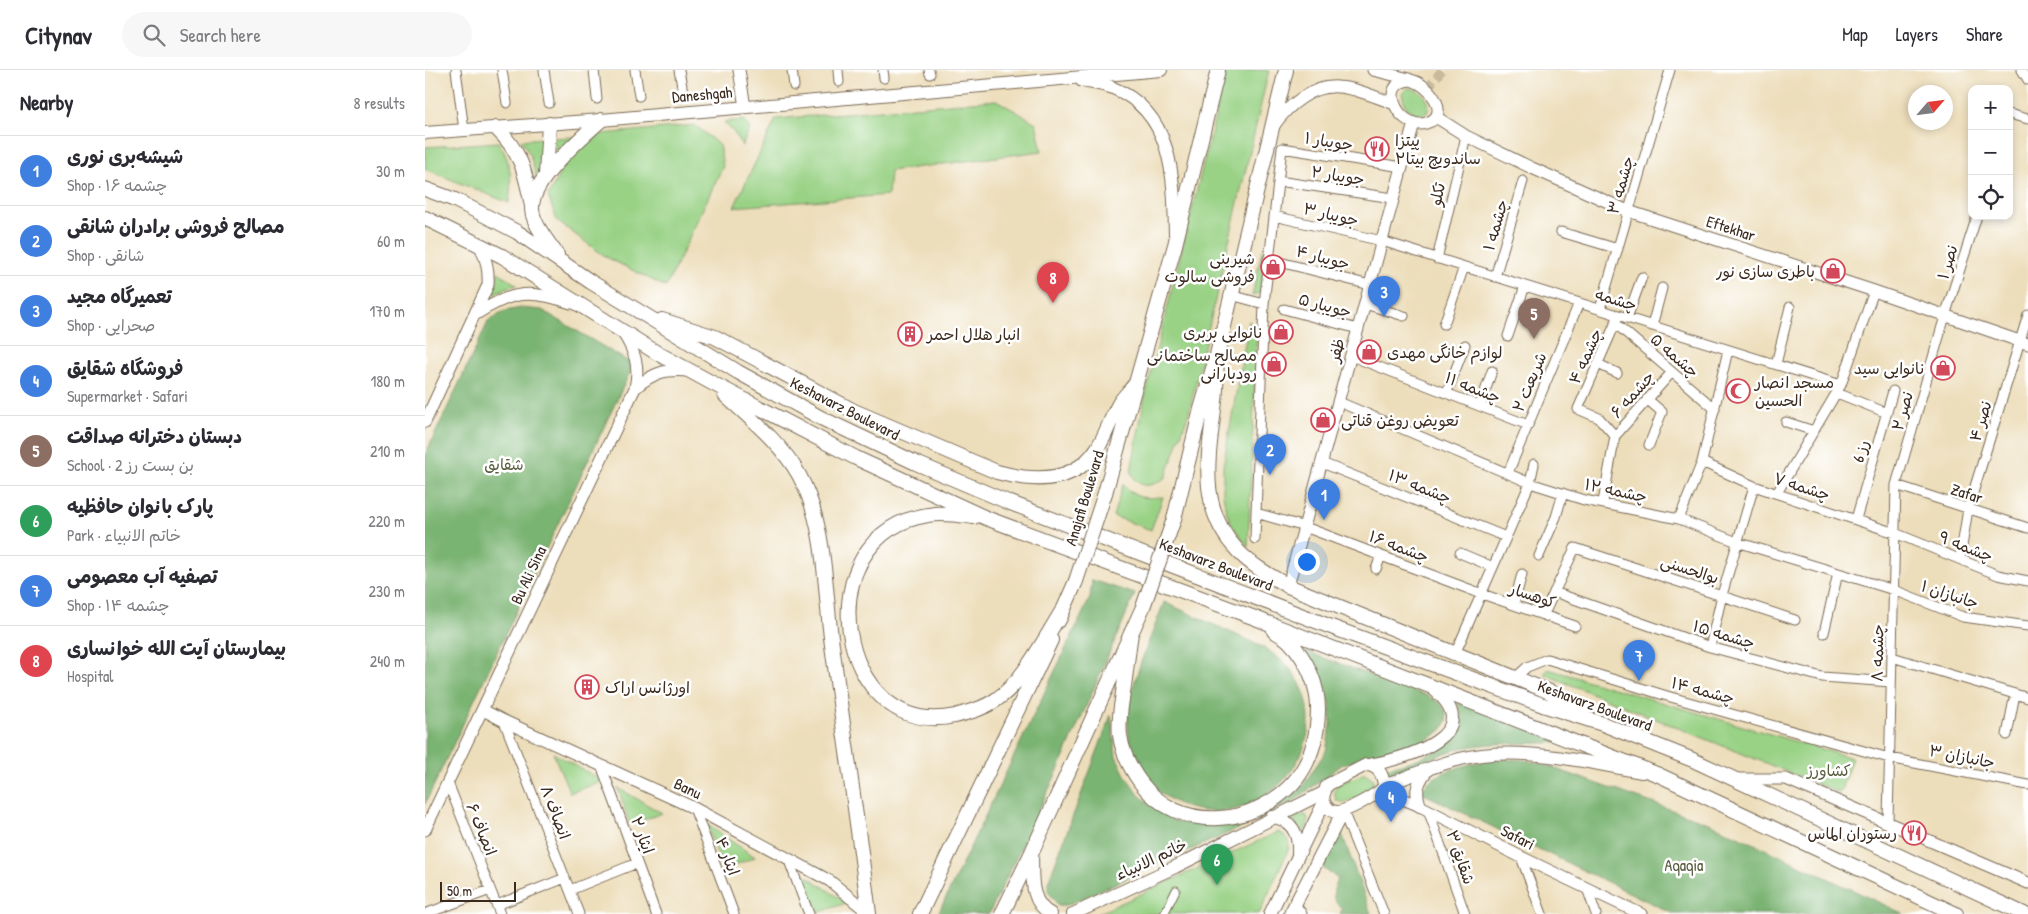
<!DOCTYPE html>
<html lang="en">
<head>
<meta charset="utf-8">
<style>
	:root { --surface:#fff; --page:#f7f7f7; --text:#2b2b33; --muted:#7c7c81; --line:#e1e1e2; --accent:#ea580c }
	body { margin:0; font-family:"Patrick Hand","Playpen Sans Arabic",sans-serif; background:var(--page); color:var(--text) }
	.controls { position:absolute; right:15px; top:15px; display:grid; overflow:hidden; border-radius:10px; box-shadow:0 2px 8px #0003 }
	.controls button { width:45px; height:45px; display:grid; place-items:center; padding:0; border:0; border-bottom:1px solid var(--line); background:var(--surface); color:var(--text); font:25px sans-serif }
	.compass { position:absolute; left:1483px; top:15px; width:45px; height:45px; border-radius:50%; background:var(--surface); box-shadow:0 2px 8px #0003; rotate:62deg }
	.scale { position:absolute; left:15px; bottom:12px; width:76px; box-sizing:border-box; padding-left:5px; border:2px solid #3b2a1e; border-top:0; font-size:14px; line-height:18px; white-space:nowrap; color:#3b2a1e; -webkit-text-stroke:4px #fff; paint-order:stroke }
	.you { position:absolute; left:881px; top:491px; width:18px; height:18px; margin:-12px; border:4px solid #fff; border-radius:50%; background:#1a73e8; box-shadow:0 0 0 8px #1a73e833 }
	.badge { display:grid; place-items:center; width:32px; height:32px; border-radius:50%; background:var(--accent); color:#fff; font-size:16px; font-weight:700 }
	.pin { position:absolute; translate:-50% -41px; filter:drop-shadow(0 1px 2px #0008) }
	.pin::after { content:''; position:absolute; top:26px; width:18px; height:15px; background:inherit; clip-path:polygon(0 0,100% 0,50% 100%) }
	.list { margin:0; padding:0; list-style:none }
	h2 { display:flex; justify-content:space-between; align-items:center; height:65px; margin:0; padding:0 20px; font-size:21px }
	h2 small { font-size:16px; font-weight:400; color:var(--muted) }
	.list li { display:grid; grid-template-columns:32px 1fr auto; gap:15px; align-items:center; box-sizing:border-box; height:70px; padding:0 20px; border-top:1px solid var(--line) }
	.list b { display:block; font-size:19px; white-space:nowrap }
	.list p { margin:0; font-size:16px; white-space:nowrap; color:var(--muted) }
	.list em { font-size:16px; font-style:normal; color:var(--muted) }
	.icon { flex:none; width:28px; height:28px; fill:none; stroke:currentColor; stroke-width:2; stroke-linecap:round; stroke-linejoin:round }
	.map { position:relative; flex:none; width:1603px; height:844px; overflow:hidden }
	header { display:flex; align-items:center; gap:30px; box-sizing:border-box; height:70px; padding:0 25px; background:var(--surface); border-bottom:1px solid var(--line) }
	header strong { font-size:24px }
	nav { display:flex; gap:28px; margin-inline-start:auto; font-size:18px }
	.search { width:350px; height:45px; background:var(--page); display:flex; align-items:center; gap:12px; box-sizing:border-box; padding:0 18px; border-radius:28px; color:var(--muted); font-size:19px }
	main { display:flex }
	aside { flex:1; background:var(--surface) }
	.map>svg:first-child { display:block }
	.green { fill:#99d285; stroke:#6a7e52 }
	.forest { fill:#7ab472; stroke:#5a6f48 }
	.lines { fill:none; stroke-linecap:round; stroke-linejoin:round }
	.minor-tunnel { stroke:#c9ba9c; stroke-width:9; stroke-dasharray:9 4.5; stroke-linecap:butt }
	.pedestrian-casing { stroke:#796955; stroke-width:9 }
	.minor-casing { stroke:#796955; stroke-width:11 }
	.tertiary-casing { stroke:#796955; stroke-width:13 }
	.secondary-casing { stroke:#796955; stroke-width:14 }
	.primary-casing { stroke:#796955; stroke-width:16 }
	.pedestrian { stroke:#fff; stroke-width:7 }
	.minor { stroke:#fff; stroke-width:9 }
	.tertiary { stroke:#fff; stroke-width:11 }
	.secondary { stroke:#fff; stroke-width:12 }
	.primary { stroke:#fff; stroke-width:14 }
	.primary-bridge-casing { stroke:#796955; stroke-width:16; stroke-linecap:butt }
	.primary-bridge { stroke:#fff; stroke-width:14 }
	.labels { text-anchor:middle; dominant-baseline:central; stroke-width:5; stroke-linejoin:round; paint-order:stroke }
	.street-label { font-size:16px; fill:#3b2a1e; stroke:#fff }
	.poi-label { font-size:16px; fill:#3b2a1e; stroke:#fff; text-anchor:start }
	.park-label { font-size:16px; fill:#575c3d; stroke:#fff }
</style>
</head>
<body>
<header>
<strong>Citynav</strong>
<div class="search"><svg class="icon" aria-label="search" viewBox="0 0 24 24"><circle cx="10" cy="10" r="6"/><path d="M15 15l6 6"/></svg>Search here</div>
<nav><a>Map</a><a>Layers</a><a>Share</a></nav>
</header>
<main>
<aside>
<h2>Nearby<small>8 results</small></h2>
<ul class="list">
<li><span class="badge" style="background:#3f7fe0">1</span><div><b>شیشه‌بری نوری</b><p>Shop · چشمه ۱۶</p></div><em>30 m</em></li>
<li><span class="badge" style="background:#3f7fe0">2</span><div><b>مصالح فروشی برادران شانقی</b><p>Shop · شانقی</p></div><em>60 m</em></li>
<li><span class="badge" style="background:#3f7fe0">3</span><div><b>تعمیرگاه مجید</b><p>Shop · صحرایی</p></div><em>170 m</em></li>
<li><span class="badge" style="background:#3f7fe0">4</span><div><b>فروشگاه شقایق</b><p>Supermarket · Safari</p></div><em>180 m</em></li>
<li><span class="badge" style="background:#8d6e63">5</span><div><b>دبستان دخترانه صداقت</b><p>School · بن بست رز 2</p></div><em>210 m</em></li>
<li><span class="badge" style="background:#2e9e5b">6</span><div><b>پارک بانوان حافظیه</b><p>Park · خاتم الانبیاء</p></div><em>220 m</em></li>
<li><span class="badge" style="background:#3f7fe0">7</span><div><b>تصفیه آب معصومی</b><p>Shop · چشمه ۱۴</p></div><em>230 m</em></li>
<li><span class="badge" style="background:#e0444e">8</span><div><b>بیمارستان آیت الله خوانساری</b><p>Hospital</p></div><em>240 m</em></li>
</ul>
</aside>
<div class="map">
<svg width="1603" height="844" viewBox="0 0 1603 844">
	<rect width="100%" height="100%" fill="#fff"/>
	<filter id="ink" filterUnits="userSpaceOnUse"><feTurbulence type="fractalNoise" baseFrequency=".02" numOctaves="2"/><feDisplacementMap in="SourceGraphic" scale="10" xChannelSelector="R" yChannelSelector="G"/><feConvolveMatrix kernelMatrix="1 2 1 2 8 2 1 2 1" color-interpolation-filters="sRGB"/></filter>
	<filter id="wash" filterUnits="userSpaceOnUse"><feTurbulence type="fractalNoise" baseFrequency=".0096" numOctaves="4" result="noise"/><feDisplacementMap in="SourceGraphic" scale="20" xChannelSelector="R" yChannelSelector="G"/><feGaussianBlur stdDeviation="1.12" result="paint"/><feColorMatrix in="noise" values="0 0 0 0 0 0 0 0 0 0 0 0 0 0 0 0 0 1.4 0 .05"/><feComposite in="paint" operator="in"/></filter>
	<g filter="url(#wash)">
		<rect width="100%" height="100%" fill="#eddebb"/>
		<path class="green" d="M802,0h42l-80,342 -23,65c-13,10 -29,14 -35,-6l14,-75z
			M985,18c12,3 23,13 17,25l-10,2 -12,-9 -3,-13 4,-4z
			M571,30l40,23 6,28 -152,20 -2,24 -154,12 42,-88z
			M319,50l6,9 -8,17 -8,-13 -10,-11z
			M270,55l24,20 4,21 -57,121 -60,-30 -49,-36 -9,-25 16,-31 16,-16 22,-15z
			M150,67l-19,17 -2,-16z
			M117,68v34l-5,8 -7,-26 -9,-14z
			M73,72c14,20 14,37 11,61l-84,-34v-22z
			M837,180l3,1 -4,41 -9,4z
			M73,202l19,13 -8,2 -16,7z
			M824,251l8,10 -9,216 -16,-22 -6,-14 -3,-16v-29z
			M698,414c13,16 21,14 40,13l-12,33 -38,-14z
			M1123,599l304,89 -12,35 -296,-119z
			M128,683l50,28 -33,12z
			M940,703l7,5 2,5 -4,8 -25,12h-3l-6,-3 -2,-8 3,-7z
			M193,718l44,25 -32,12z
			M876,745h5c5,7 0,12 -4,19l-2,-6 -8,-9z
			M281,754l49,33 -32,13z
			M853,762c8,3 11,8 11,16l-30,66h-162z
			M373,800l49,33 -33,11z"/>
		<path class="forest" d="M96,238l21,2 87,52 2,8 -206,434v-349l64,-135 16,-9z
			M667,510l43,14 -75,172 -71,148h-51l152,-316z
			M739,532l101,46c9,7 19,13 26,22 57,72 -33,170 -112,134 -10,-5 -20,-11 -28,-20 -15,-19 -24,-41 -23,-66 0,-31 25,-85 36,-116z
			M880,581l123,45 12,7 6,9 1,9 -5,9 -12,8 -15,8 -72,18 -48,36 -51,26 -177,79h-9l-10,-14v-9l63,-167 5,41 9,19 14,20 16,14 18,11 16,4 34,1 20,-4 25,-11 32,-20 26,-39 5,-26 -1,-22 -7,-24z
			M1032,632l102,40c-32,3 -65,-1 -97,6 -24,6 -46,17 -68,29l-9,-9c28,-6 94,-24 72,-66z
			M1070,689l29,1 18,4 172,61 190,89h-230l-254,-122c11,-21 53,-29 75,-33z
			M916,761l30,83h-31l2,-5c-11,-10 -10,-17 -4,-30l-15,-11z"/>
	</g>
	<g filter="url(#ink)">
		<g class="lines">
			<path class="minor-tunnel" d="M1003,18l14,-18"/>
			<g class="pedestrian-casing">
				<path id="pedestrian" d="M739,844l12,-24"/>
			</g>
			<g class="minor-casing">
				<path id="minor" d="M31,0l8,60
					M77,0l5,33
					M119,0l5,33
					M169,0l3,29
					M210,0l4,26
					M254,0l4,22
					M367,0l2,16
					M413,0l1,12
					M458,0l1,8
					M504,0l1,4
					M1597,0l6,10
					M1584,44l19,5
					M853,111l115,17
					M849,146l108,25 459,144
					M1136,162l57,17
					M843,189l102,26
					M1012,189l29,-123
					M1070,207l28,-96
					M806,225l33,9
					M940,234l39,12
					M859,239l74,20
					M1175,239l70,-239
					M1202,248l15,-41
					M1019,254l20,-57
					M1191,254l99,85
					M1227,256l10,-38
					M1083,266l17,-50
					M926,286l177,69
					M1173,294l19,9
					M1351,294l14,-57
					M1022,322l18,-47
					M1412,323l50,20
					M1222,329l15,13 -13,33
					M914,332l191,81 54,17 95,19 58,23 157,48 69,27 65,9
					M1055,336l12,-35
					M1361,352l28,9
					M1190,366l-16,-18 -21,-9 41,-94
					M1190,366l57,-64
					M1277,392l52,24 141,47 103,42 30,6
					M897,393l184,74
					M1083,403l71,-170
					M1471,415l132,43
					M1352,423l64,-108 33,-94
					M1178,432l12,-66
					M831,443l49,14 177,67 93,32
					M1254,449l23,-57 26,-112
					M1431,449l37,-128
					M830,469l9,-235 18,-156 120,19
					M1035,483l33,14
					M1114,486l17,-39 7,-24
					M1535,489l8,-50 60,-194
					M951,499l5,-13
					M1129,522l156,55 112,30 69,5
					M1089,534l8,-30
					M1119,544l31,-66 220,72
					M1399,563l14,-60
					M1285,577l12,-52 32,-109
					M1030,584l75,-171 4,-19
					M1467,587l136,41
					M1090,608l12,-11 20,-8 120,37 222,62 139,27
					M79,651l75,193
					M1582,665l8,-41
					M176,695l55,149
					M23,713l52,131
					M269,738l40,106
					M1003,740l37,104
					M918,741l41,103
					M1463,751l8,-336 49,-169 32,-100
					M1096,787l21,57
					M363,788l21,56
					M1162,818l9,26
					M145,820l67,-27
					M870,834l7,10
					M72,835l68,-27
					M0,844l65,-24"/>
			</g>
			<g class="tertiary-casing">
				<path id="tertiary" d="M314,0l6,37
					M948,0l36,9
					M985,10c21,4 42,36 16,43 -25,8 -51,-39 -16,-43z
					M1011,47l30,19 66,32 96,43 246,80 154,53
					M848,57c14,-21 39,-42 65,-40 19,1 39,11 57,17
					M51,244c36,-23 54,-25 95,-11
					M210,318c18,-15 29,-19 53,-17
					M0,352l63,-137c1,-16 -2,-27 -9,-41
					M863,516l126,-463
					M58,640l21,11 190,87 136,73 40,33
					M1311,709h50l242,104
					M956,720l39,16 101,51 120,57
					M0,760l210,-442c5,-22 0,-36 -12,-55"/>
			</g>
			<g class="secondary-casing">
				<path id="secondary" d="M657,11c10,2 22,3 31,7 61,25 61,91 62,147
					M0,63l176,-13 560,-50
					M941,695c12,0 17,9 18,21l-3,4c-8,6 -36,23 -45,22 -8,-1 -12,-8 -13,-15l4,-12z
					M944,695c38,-7 121,-31 63,-77
					M959,716c31,-12 64,-27 98,-31 54,-6 108,8 160,17
					M995,736c-6,-15 -2,-25 8,-37
					M847,747c20,2 27,18 26,36
					M607,782c1,22 -4,50 19,62
					M648,844l102,-47 148,-74
					M845,844l54,-112
					M865,844l53,-103"/>
			</g>
			<g class="primary-casing">
				<path id="primary" d="M71,58c26,25 29,44 36,78
					M121,105l3,-51
					M0,119l30,11 62,32 74,50 147,90 83,46 95,45 92,39 326,126 209,77 60,19 90,36 331,154
					M0,148l77,38 155,97 57,31 142,74 130,60 269,100 404,157 297,139
					M132,185c-8,-12 -26,-33 -25,-48 0,-27 49,-69 69,-87
					M237,250l53,17 139,74 143,61c36,10 77,12 100,-23 9,-14 14,-31 22,-45 5,-8 12,-14 17,-21
					M792,285c-1,15 0,31 -2,46 -6,54 -19,106 23,150 14,15 33,25 50,35l262,106 33,20
					M300,325c26,24 57,49 74,80 28,51 25,114 33,170 12,89 26,179 37,269
					M680,423l70,-248 43,-175
					M549,447c-15,-2 -31,-5 -46,-2 -125,19 -92,227 27,201 15,-4 30,-8 42,-17 25,-16 49,-62 65,-88
					M749,449l27,-110 16,-54 69,-285
					M634,550l17,-39
					M706,563c-3,20 -5,40 -8,60 -2,14 -5,28 -3,42 2,17 10,33 21,48 38,50 111,44 152,0 18,-20 25,-48 25,-74 0,-24 -11,-50 -29,-68 -4,-4 -10,-7 -15,-10
					M495,844l131,-274
					M577,844l30,-62 111,-245"/>
			</g>
			<use href="#pedestrian" class="pedestrian"/>
			<use href="#minor" class="minor"/>
			<use href="#tertiary" class="tertiary"/>
			<use href="#secondary" class="secondary"/>
			<use href="#primary" class="primary"/>
			<g class="primary-bridge-casing">
				<path id="primary-bridge" d="M651,511l29,-88
					M718,537l31,-88"/>
			</g>
			<use href="#primary-bridge" class="primary-bridge"/>
		</g>
	</g>
	<defs>
		<g id="restaurant-ring" transform="scale(1.25)"><circle r="9.5" fill="#fff" stroke="#d1495b" stroke-width="1.5"/><path d="M-5-6h1v4h1v-4h1v4h1v-4h1v5L-1.5 .5V6h-2V.5L-5-1ZM5-6V6H3V1.5H1.5Q1.5-4 5-6Z" fill="#d1495b"/></g>
		<g id="shop-ring" transform="scale(1.25)"><circle r="9.5" fill="#fff" stroke="#d1495b" stroke-width="1.5"/><path d="M-5-2.5h2.3a2.7 3.5 0 0 1 5.4 0H5L5.5 6h-11ZM-1.5-2.5h3a1.5 2.3 0 0 0-3 0Z" fill="#d1495b"/></g>
		<g id="building-ring" transform="scale(1.25)"><circle r="9.5" fill="#fff" stroke="#d1495b" stroke-width="1.5"/><path d="M-4-6H4V6H1V3H-1V6H-4ZM-2.5-4.3h1.7v1.8h-1.7ZM.8-4.3h1.7v1.8H.8ZM-2.5-1h1.7V.8h-1.7ZM.8-1h1.7V.8H.8Z" fill="#d1495b"/></g>
		<g id="mosque-ring" transform="scale(1.25)"><circle r="9.5" fill="#fff" stroke="#d1495b" stroke-width="1.5"/><path d="M3.5-4.9A6 6 0 1 0 3.5 4.9A5 5 0 1 1 3.5-4.9Z" fill="#d1495b"/></g>
	</defs>
	<g fill-rule="evenodd">
		<use href="#restaurant-ring" x="952" y="79"/>
		<use href="#shop-ring" x="848" y="197"/>
		<use href="#shop-ring" x="1408" y="201"/>
		<use href="#shop-ring" x="856" y="262"/>
		<use href="#building-ring" x="485" y="264"/>
		<use href="#shop-ring" x="944" y="282"/>
		<use href="#shop-ring" x="849" y="294"/>
		<use href="#shop-ring" x="1518" y="298"/>
		<use href="#mosque-ring" x="1313" y="321"/>
		<use href="#shop-ring" x="898" y="350"/>
		<use href="#building-ring" x="162" y="617"/>
		<use href="#restaurant-ring" x="1489" y="763"/>
	</g>
	<g class="labels">
		<g class="street-label">
			<text transform="translate(277 24) rotate(-5)">Daneshgah</text>
			<text transform="translate(904 71) rotate(9)">جویبار ۱</text>
			<text transform="translate(913 105) rotate(9)">جویبار ۲</text>
			<text transform="translate(1195 115) rotate(-74)">چشمه ۳</text>
			<text transform="translate(1012 124) rotate(-77)">تکلو</text>
			<text transform="translate(906 144) rotate(13)">جویبار ۳</text>
			<text transform="translate(1070 155) rotate(-74)">چشمه ۱</text>
			<text transform="translate(1306 158) rotate(18)">Eftekhar</text>
			<text transform="translate(898 187) rotate(15)">جویبار ۴</text>
			<text transform="translate(1522 192) rotate(-73)">نصر ۱</text>
			<text transform="translate(1191 229) rotate(17)">چشمه</text>
			<text transform="translate(900 235) rotate(15)">جویبار ۵</text>
			<text transform="translate(911 280) rotate(-75)">ظفر</text>
			<text transform="translate(1250 285) rotate(41)">چشمه ۵</text>
			<text transform="translate(1160 286) rotate(-66)">چشمه ۴</text>
			<text transform="translate(1104 312) rotate(-67)">شریعت ۲</text>
			<text transform="translate(1048 317) rotate(22)">چشمه ۱۱</text>
			<text transform="translate(1207 324) rotate(-48)">چشمه ۶</text>
			<text transform="translate(420 338) rotate(27)">Keshavarz Boulevard</text>
			<text transform="translate(1477 341) rotate(-74)">نصر ۲</text>
			<text transform="translate(1555 351) rotate(-73)">نصر ۴</text>
			<text transform="translate(1435 381) rotate(-74)">رز 6</text>
			<text transform="translate(995 416) rotate(22)">چشمه ۱۳</text>
			<text transform="translate(1377 416) rotate(18)">چشمه ۷</text>
			<text transform="translate(1191 420) rotate(12)">چشمه ۱۲</text>
			<text transform="translate(1542 423) rotate(18)">Zafar</text>
			<text transform="translate(659 428) rotate(-73)">Anajafi Boulevard</text>
			<text transform="translate(974 476) rotate(21)">چشمه ۱۶</text>
			<text transform="translate(1541 476) rotate(22)">چشمه ۹</text>
			<text transform="translate(791 494) rotate(21)">Keshavarz Boulevard</text>
			<text transform="translate(1265 499) rotate(18)">بوالحسنی</text>
			<text transform="translate(103 505) rotate(-65)">Bu Ali Sina</text>
			<text transform="translate(1525 524) rotate(18)">جانبازان ۱</text>
			<text transform="translate(1108 525) rotate(19)">کوهسار</text>
			<text transform="translate(1299 564) rotate(17)">چشمه ۱۵</text>
			<text transform="translate(1452 583) rotate(-89)">چشمه ۸</text>
			<text transform="translate(1278 620) rotate(15)">چشمه ۱۴</text>
			<text transform="translate(1170 635) rotate(20)">Keshavarz Boulevard</text>
			<text transform="translate(1537 686) rotate(11)">جانبازان ۳</text>
			<text transform="translate(263 718) rotate(25)">Banu</text>
			<text transform="translate(131 742) rotate(69)">انصاف ۸</text>
			<text transform="translate(57 759) rotate(68)">انصاف ۶</text>
			<text transform="translate(218 765) rotate(70)">ایثار ۲</text>
			<text transform="translate(1093 767) rotate(27)">Safari</text>
			<text transform="translate(303 786) rotate(69)">ایثار ۴</text>
			<text transform="translate(1036 787) rotate(71)">شقایق ۳</text>
			<text transform="translate(726 789) rotate(-25)">خاتم الانبیاء</text>
		</g>
		<g class="poi-label">
			<text x="970" y="70">پیتزا<tspan x="970" dy="18">ساندویچ بیتا۲</tspan></text>
			<text x="830" y="188" text-anchor="end">شیرینی<tspan x="830" dy="18">فروشی سالوت</tspan></text>
			<text x="1390" y="201" text-anchor="end">باطری سازی نور</text>
			<text x="838" y="262" text-anchor="end">نانوایی بربری</text>
			<text x="502" y="264">انبار هلال احمر</text>
			<text x="962" y="282">لوازم خانگی مهدی</text>
			<text x="832" y="285" text-anchor="end">مصالح ساختمانی<tspan x="832" dy="18">رودبارانی</tspan></text>
			<text x="1500" y="298" text-anchor="end">نانوایی‌ سید</text>
			<text x="1330" y="312">مسجد انصار<tspan x="1330" dy="18">الحسین</tspan></text>
			<text x="916" y="350">تعویض روغن قناتی</text>
			<text x="180" y="617">اورژانس اراک</text>
			<text x="1472" y="763" text-anchor="end">رستوران الماس</text>
		</g>
		<g class="park-label">
			<text x="79" y="394">شقایق</text>
			<text x="1404" y="700">کشاورز</text>
			<text x="1259" y="795">Aqaqia</text>
		</g>
	</g>
</svg>
<div class="controls">
<button>+</button>
<button>−</button>
<button><svg class="icon" aria-label="locate" viewBox="0 0 24 24"><circle cx="12" cy="12" r="6"/><path d="M12 2v4M12 18v4M2 12h4M18 12h4"/></svg></button>
</div>
<svg class="compass" viewBox="-18 -18 36 36"><path d="M0-13l5 13h-10z" fill="#e53935"/><path d="M0 13l5-13h-10z" fill="#7c7c81"/></svg>
<div class="scale">50 m</div>
<div class="you"></div>
<div class="pin badge" style="left:899px;top:450px;background:#3f7fe0">1</div>
<div class="pin badge" style="left:845px;top:405px;background:#3f7fe0">2</div>
<div class="pin badge" style="left:959px;top:247px;background:#3f7fe0">3</div>
<div class="pin badge" style="left:966px;top:752px;background:#3f7fe0">4</div>
<div class="pin badge" style="left:1109px;top:269px;background:#8d6e63">5</div>
<div class="pin badge" style="left:792px;top:815px;background:#2e9e5b">6</div>
<div class="pin badge" style="left:1214px;top:611px;background:#3f7fe0">7</div>
<div class="pin badge" style="left:628px;top:233px;background:#e0444e">8</div>
</div>
</main>
</body>
</html>
